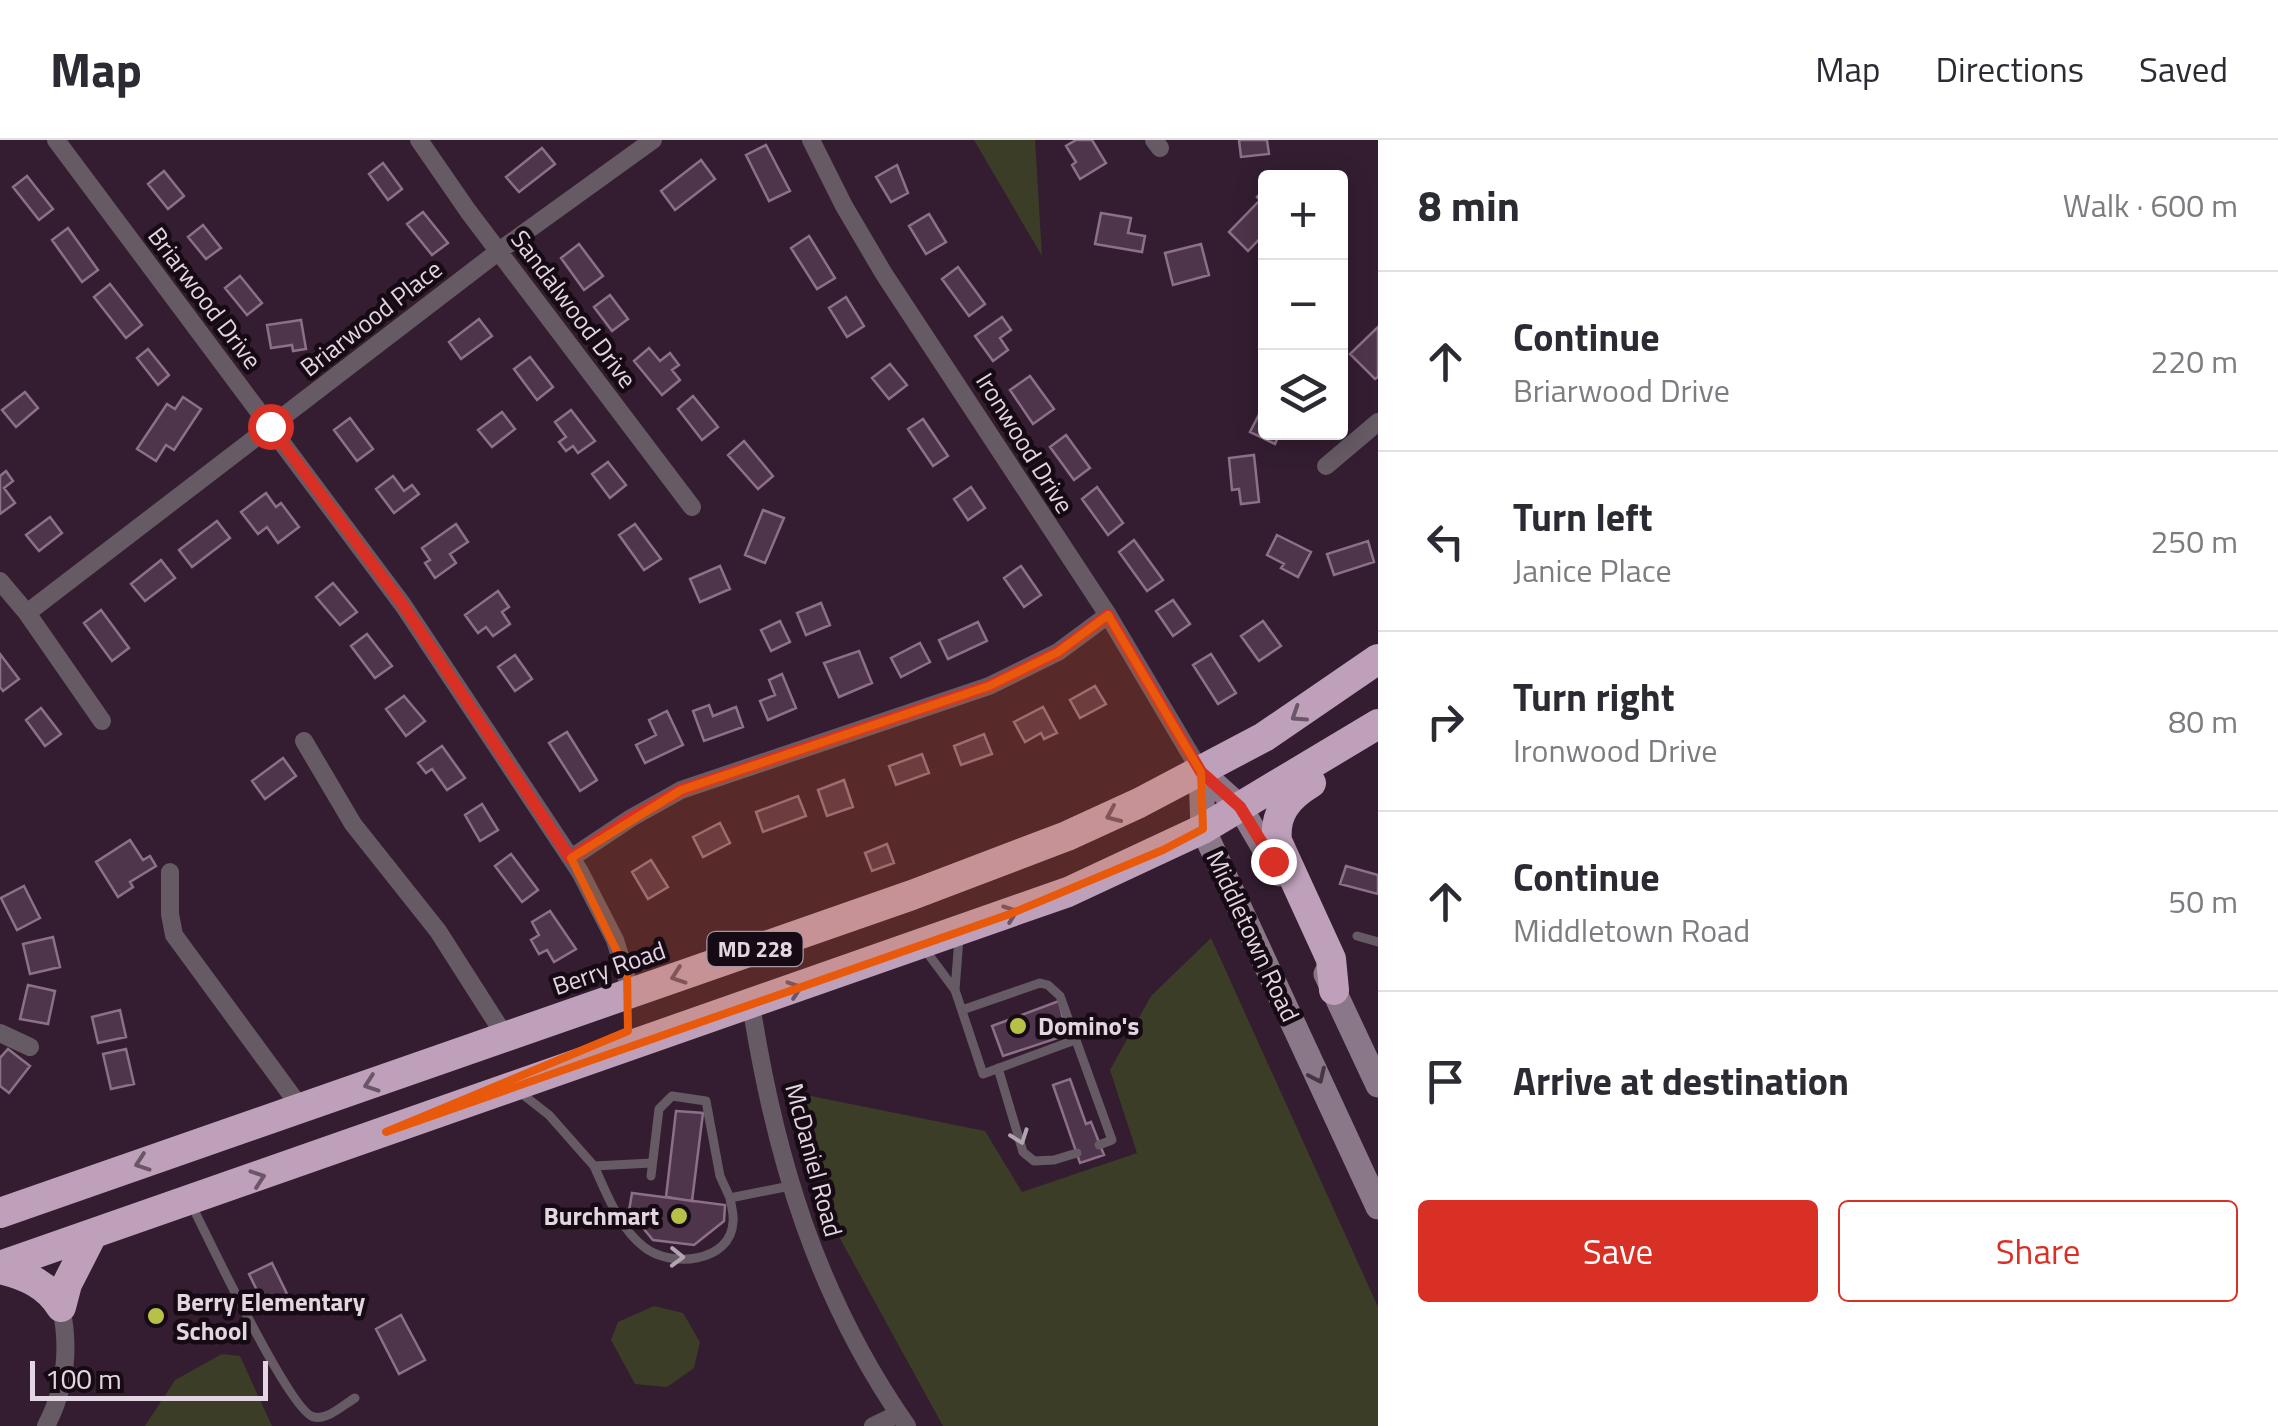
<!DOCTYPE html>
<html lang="en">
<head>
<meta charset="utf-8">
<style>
	:root { --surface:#fff; --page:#f2f2f3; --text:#2b2b33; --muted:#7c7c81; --line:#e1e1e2; --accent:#d93025 }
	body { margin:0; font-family:"Titillium Web",sans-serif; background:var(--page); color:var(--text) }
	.controls { position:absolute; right:30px; top:30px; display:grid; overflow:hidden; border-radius:10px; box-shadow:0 5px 25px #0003 }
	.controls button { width:90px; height:90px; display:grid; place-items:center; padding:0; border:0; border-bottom:2px solid var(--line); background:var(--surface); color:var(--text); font:50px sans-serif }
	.scale { position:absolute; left:30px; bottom:25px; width:238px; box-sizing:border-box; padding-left:10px; border:5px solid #e4d5e2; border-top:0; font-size:28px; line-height:35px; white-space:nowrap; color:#e4d5e2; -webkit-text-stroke:8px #160b14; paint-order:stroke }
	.stop { position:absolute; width:30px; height:30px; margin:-22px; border:8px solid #d93025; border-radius:50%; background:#fff }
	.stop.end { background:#d93025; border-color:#fff; box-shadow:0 2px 10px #0008 }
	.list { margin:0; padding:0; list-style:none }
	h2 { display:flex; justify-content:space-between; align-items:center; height:130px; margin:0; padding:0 40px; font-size:42px }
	h2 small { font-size:32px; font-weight:400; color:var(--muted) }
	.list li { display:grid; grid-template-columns:65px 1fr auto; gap:30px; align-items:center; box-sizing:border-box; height:180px; padding:0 40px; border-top:2px solid var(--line) }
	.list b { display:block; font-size:38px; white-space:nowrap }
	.list p { margin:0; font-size:32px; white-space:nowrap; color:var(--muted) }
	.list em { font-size:32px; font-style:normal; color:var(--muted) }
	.actions { display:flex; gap:20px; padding:30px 40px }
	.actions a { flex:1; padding:22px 0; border:2px solid var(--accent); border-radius:10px; text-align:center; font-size:35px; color:var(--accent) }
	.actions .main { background:var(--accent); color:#fff }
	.icon { flex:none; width:55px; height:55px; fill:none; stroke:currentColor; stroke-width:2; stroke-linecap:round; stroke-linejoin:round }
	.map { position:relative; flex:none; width:1378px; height:1286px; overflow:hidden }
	header { display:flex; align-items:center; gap:60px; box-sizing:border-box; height:140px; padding:0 50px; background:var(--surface); border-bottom:2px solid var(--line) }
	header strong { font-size:48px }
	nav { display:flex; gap:55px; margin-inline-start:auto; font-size:35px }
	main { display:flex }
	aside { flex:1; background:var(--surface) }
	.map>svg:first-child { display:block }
	.green { fill:#3b3d27 }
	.building { fill:#4f354b; stroke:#8c7088; stroke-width:2.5 }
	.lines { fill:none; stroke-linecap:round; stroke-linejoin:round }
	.lane { stroke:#665a64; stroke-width:9 }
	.street { stroke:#665a64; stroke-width:18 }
	.secondary { stroke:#8a7787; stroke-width:25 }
	.highway { stroke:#bea0ba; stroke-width:30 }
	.oneway { stroke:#6a5667 }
	.oneway2 { stroke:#443642 }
	.oneway3 { stroke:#b2a4b0 }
	.route { stroke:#d93025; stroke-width:12 }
	.marked { fill:#e8590c; fill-opacity:0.2; stroke:#e8590c; stroke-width:8; stroke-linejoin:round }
	.poi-dot { fill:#b8c147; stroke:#160b14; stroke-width:4 }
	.labels { text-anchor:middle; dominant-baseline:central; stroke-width:9; stroke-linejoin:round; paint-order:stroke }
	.shield { fill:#160b14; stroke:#a698a4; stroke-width:2.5 }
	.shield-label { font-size:22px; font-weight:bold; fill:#e4d5e2 }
	.street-label { font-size:25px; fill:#e4d5e2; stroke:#160b14 }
	.poi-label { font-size:25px; font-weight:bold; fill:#e4d5e2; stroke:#160b14; text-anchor:start }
</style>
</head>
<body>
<header>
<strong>Map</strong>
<nav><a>Map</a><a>Directions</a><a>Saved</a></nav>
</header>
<main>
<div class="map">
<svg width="1378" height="1286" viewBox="0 0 1378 1286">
	<rect width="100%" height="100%" fill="#341d31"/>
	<path class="green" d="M974,0h61l7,116z
		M1211,798l167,369v119h-435l-117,-213 -35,-121 194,39 37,61 115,-39 -27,-83 41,-74z
		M654,1166l29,7 17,29 -6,26 -27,19 -32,-3 -24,-44 7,-18z
		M222,1214l18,2 32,70h-127l30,-46z"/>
	<path class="building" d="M1076,0h16l14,23 -26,16 -8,-14 4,-3 -10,-16z
		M1239,0h28l2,14 -28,3z
		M766,5l24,46 -21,10 -23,-46z
		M542,8l13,16 -36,28 -13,-15z
		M701,20l14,19 -40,31 -14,-19z
		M383,23l19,26 -14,11 -19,-26z
		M897,25l11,28 -17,9 -15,-25z
		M164,31l20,25 -16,13 -20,-25z
		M27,36l26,33 -14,11 -26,-33z
		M1266,48v44l-18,19 -19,-19 31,-32 -3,-3z
		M423,72l25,31 -16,12 -25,-31z
		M1101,73l30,5 -3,15 17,3 -3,16 -47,-8z
		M929,74l17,28 -20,12 -17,-28z
		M203,85l18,23 -15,11 -18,-22z
		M68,88l30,42 -16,12 -30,-42z
		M809,96l26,42 -18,11 -26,-41z
		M579,104l24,32 -19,14 -23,-32z
		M1201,104l8,31 -36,10 -8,-32z
		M958,127l27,37 -16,12 -27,-37z
		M240,136l22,27 -15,12 -22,-27z
		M110,144l32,41 -16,13 -32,-41z
		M610,155l18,24 -16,12 -18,-24z
		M846,157l18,29 -17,11 -18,-29z
		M1002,177l9,13 -11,8 8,12 -15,11 -18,-25z
		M479,179l13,17 -31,23 -12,-17z
		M301,180l5,29 -13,2 -1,-6 -21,3 -4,-23z
		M1378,187v50l-3,2 -25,-25z
		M649,208l11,13 10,-8 9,12 -7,5 8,10 -18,15 -28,-34z
		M148,209l21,26 -11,10 -21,-27z
		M530,217l23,30 -16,13 -23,-31z
		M890,224l17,21 -18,14 -17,-21z
		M1030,236l24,33 -21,15 -23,-34z
		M25,252l13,16 -22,19 -14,-17z
		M693,256l25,31 -16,13 -24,-31z
		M183,257l18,12 -27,41 -8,-5 -10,16 -19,-12 30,-45 8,5z
		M1266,261v31h14l-5,12 -25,-12z
		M571,270l24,31 -17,12 -5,-7 -7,5 -7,-9 7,-5 -11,-15z
		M502,272l13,17 -23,18 -14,-17z
		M350,278l23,31 -16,12 -23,-31z
		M923,279l25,37 -15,10 -25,-37z
		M1066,295l24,33 -16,12 -24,-33z
		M744,301l29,35 -15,13 -30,-34z
		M1254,315l5,47 -18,2 -2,-15 -7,1 -3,-32z
		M608,322l18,23 -16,13 -18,-24z
		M6,331l7,10 -9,7 11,15 -15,11v-38z
		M393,336l11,15 8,-6 7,9 -25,19 -18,-24z
		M971,347l14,21 -17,12 -14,-21z
		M1097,347l26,36 -15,12 -26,-36z
		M266,353l10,14 5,-4 18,24 -21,16 -11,-16 -9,7 -17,-22z
		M763,370l21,8 -19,45 -20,-8z
		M50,377l12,16 -23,18 -13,-16z
		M217,381l13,17 -38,29 -13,-17z
		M456,384l12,18 -18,12 6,9 -21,15 -10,-15 5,-3 -8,-12z
		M635,384l26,35 -17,11 -25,-35z
		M1277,395l34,17 -13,25 -17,-9 3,-4 -17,-9z
		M1134,400l29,40 -16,11 -28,-39z
		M1368,401l6,21 -40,13 -7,-21z
		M161,420l14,18 -30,23 -14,-17z
		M720,426l10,23 -30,13 -10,-23z
		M1021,426l20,29 -17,12 -20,-29z
		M333,443l24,29 -17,13 -24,-28z
		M498,451l11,16 -7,5 8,12 -17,12 -7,-9 -8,6 -13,-18z
		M1173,460l17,24 -17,12 -17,-25z
		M821,463l9,22 -24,10 -9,-22z
		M101,470l28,38 -17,13 -28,-38z
		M780,481l10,21 -19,9 -10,-21z
		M1263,481l18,25 -22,15 -18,-25z
		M978,482l9,19 -39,18 -9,-19z
		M367,494l25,32 -17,12 -24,-32z
		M920,503l10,19 -29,15 -10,-19z
		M859,511l13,32 -33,14 -15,-34z
		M0,514l19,25 -16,12 -3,-4z
		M1211,514l25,39 -18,11 -25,-39z
		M515,515l17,24 -17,12 -17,-24z
		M782,534l14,34 -28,12 -8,-19 15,-6 -6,-15z
		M1095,546l11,18 -26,14 -10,-18z
		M404,556l21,25 -19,15 -20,-27z
		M709,565l4,11 23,-9 7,20 -39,14 -11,-30z
		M1043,567l14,26 -13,6 -3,-6 -16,9 -11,-20z
		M41,568l20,26 -16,12 -19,-26z
		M667,571l16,34 -38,18 -9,-18 20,-10 -7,-15z
		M567,592l30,48 -17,11 -31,-48z
		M984,594l8,20 -31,11 -7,-19z
		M442,606l23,32 -18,12 -15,-21 -6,4 -8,-10z
		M922,614l7,19 -33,12 -7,-19z
		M283,618l13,18 -31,23 -13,-18z
		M844,640l9,27 -26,9 -9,-26z
		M798,656l8,20 -43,16 -7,-20z
		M482,664l16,26 -18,11 -15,-26z
		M720,683l10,20 -27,14 -10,-20z
		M130,700l13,20 7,-4 6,10 -26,16 3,5 -15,10 -22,-35z
		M887,704l7,19 -22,8 -7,-18z
		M511,714l27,36 -16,12 -27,-36z
		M651,720l17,27 -20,12 -16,-27z
		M1346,726l32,9v19l-38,-10z
		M24,746l16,32 -23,12 -16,-32z
		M550,771l26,38 -22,13 -7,-12 -8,4 -8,-14 8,-5 -7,-13z
		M53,797l7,30 -30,7 -7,-30z
		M28,845l27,6 -7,33 -28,-5z
		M1059,861l8,34 -64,21 -11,-30z
		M120,870l6,27 -28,6 -6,-26z
		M8,909l22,17 -21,27 -9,-7v-28z
		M126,909l8,35 -23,5 -8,-35z
		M1070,939l16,45 5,-2 13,33 -24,8 -27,-78z
		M676,971l27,2 -11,88 -26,-4z
		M632,1053l93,12 -1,16 -30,24 -41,-5 -24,-29z
		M272,1123l16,33 -23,11 -16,-33z
		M401,1175l24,45 -26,14 -23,-45z"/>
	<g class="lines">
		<path class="lane" d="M1357,796l21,6
			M923,807l32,43 4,-52
			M955,850l28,84 92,-34
			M962,870l78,-27 8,2 12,11 52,144 -13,5
			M998,928l25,84 11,9 20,-1 23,-7
			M517,950l32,25 45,51 58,-3
			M594,1026c13,28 25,62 50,81 26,21 87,16 89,-25 1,-8 -2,-17 -3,-24
			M651,1036l8,-67 13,-13 34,5 14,75 10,22 60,-12
			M191,1064c16,31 99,209 123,213 14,3 29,-12 41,-19"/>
		<path class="street" d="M56,0l347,465 177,267 35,68 16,52
			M419,0l49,71 224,296
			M811,0l33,66 40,68 224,341 93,157
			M1154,0l6,8
			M1326,326l52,-44
			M0,441l27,32 75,108
			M27,473l472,-362 154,-111
			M304,601l49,83 85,107 67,105
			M571,718l60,-40 50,-28 308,-104 69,-34 50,-37
			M170,732v42l4,21 127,173
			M751,864c24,154 66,293 156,422
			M0,893l30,14
			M46,1286c20,-38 24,-77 15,-119
			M873,1286l25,-12"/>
		<path class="secondary" d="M1201,632l2,57 175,378
			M1201,632l39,35 39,67
			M1326,834l52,111"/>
		<path class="highway" d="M1311,643c-23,14 -37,30 -34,58l54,118 3,31
			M0,1073l912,-318 155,-59 72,-33 125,-66 114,-78
			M0,1126l1068,-374 135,-63 175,-105
			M0,1129c25,6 47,15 61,38
			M61,1167l6,-23 25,-49"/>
	</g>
	<defs><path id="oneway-chevron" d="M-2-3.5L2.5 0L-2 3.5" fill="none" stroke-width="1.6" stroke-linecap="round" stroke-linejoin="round" transform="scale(2.5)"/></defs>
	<g class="oneway">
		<use href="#oneway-chevron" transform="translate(1298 575) rotate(147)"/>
		<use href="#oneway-chevron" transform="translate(1113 675) rotate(156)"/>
		<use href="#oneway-chevron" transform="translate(1011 773) rotate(-20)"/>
		<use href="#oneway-chevron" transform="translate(678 836) rotate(161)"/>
		<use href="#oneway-chevron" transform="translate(795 849) rotate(-19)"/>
		<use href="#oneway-chevron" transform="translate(371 944) rotate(161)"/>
		<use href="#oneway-chevron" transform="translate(142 1023) rotate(161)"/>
		<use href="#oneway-chevron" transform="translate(258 1038) rotate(-19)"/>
	</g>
	<use class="oneway2" href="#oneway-chevron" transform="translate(1318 936) rotate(65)"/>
	<g class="oneway3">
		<use href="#oneway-chevron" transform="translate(1020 997) rotate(70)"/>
		<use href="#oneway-chevron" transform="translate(677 1117) rotate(1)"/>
	</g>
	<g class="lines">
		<path class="route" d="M270,286l133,179 167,253 61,-40 50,-28 308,-104 69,-34 50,-37 93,157 39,35 33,54"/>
	</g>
	<path class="marked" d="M1108,475l93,157 2,57 -40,21 -153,64 -624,218 242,-101 -1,-59 -56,-114 110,-68 308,-104 69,-34z"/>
	<g class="poi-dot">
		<circle cx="1018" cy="886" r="10"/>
		<circle cx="679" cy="1076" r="10"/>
		<circle cx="156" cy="1176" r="10"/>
	</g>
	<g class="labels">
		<rect class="shield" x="707.5" y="792" width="95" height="34" rx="8"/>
		<g class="shield-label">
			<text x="755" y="809">MD 228</text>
		</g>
		<g class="street-label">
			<text transform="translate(205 158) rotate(53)">Briarwood Drive</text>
			<text transform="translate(574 169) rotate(53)">Sandalwood Drive</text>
			<text transform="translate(371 178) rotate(-38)">Briarwood Place</text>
			<text transform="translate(1025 303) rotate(58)">Ironwood Drive</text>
			<text transform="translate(1253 796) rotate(65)">Middletown Road</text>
			<text transform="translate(609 828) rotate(-19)">Berry Road</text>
			<text transform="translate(814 1020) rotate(75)">McDaniel Road</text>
		</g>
		<g class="poi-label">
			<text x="1038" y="886">Domino's</text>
			<text x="659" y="1076" text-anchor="end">Burchmart</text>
			<text x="176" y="1162">Berry Elementary<tspan x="176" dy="29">School</tspan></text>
		</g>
	</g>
</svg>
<div class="controls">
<button>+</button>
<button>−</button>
<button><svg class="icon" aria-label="layers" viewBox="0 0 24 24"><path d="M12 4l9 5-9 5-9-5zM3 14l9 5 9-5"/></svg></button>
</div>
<div class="scale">100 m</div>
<div class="stop" style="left:270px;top:286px"></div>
<div class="stop end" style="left:1273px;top:721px"></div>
</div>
<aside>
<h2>8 min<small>Walk · 600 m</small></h2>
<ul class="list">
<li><svg class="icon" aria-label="ahead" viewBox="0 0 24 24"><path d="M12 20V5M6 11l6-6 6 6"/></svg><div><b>Continue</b><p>Briarwood Drive</p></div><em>220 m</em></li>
<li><svg class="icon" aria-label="left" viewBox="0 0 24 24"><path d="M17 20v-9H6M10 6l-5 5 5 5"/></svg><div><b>Turn left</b><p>Janice Place</p></div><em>250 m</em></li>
<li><svg class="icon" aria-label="right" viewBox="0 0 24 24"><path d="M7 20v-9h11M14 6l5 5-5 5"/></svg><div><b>Turn right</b><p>Ironwood Drive</p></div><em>80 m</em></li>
<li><svg class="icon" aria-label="ahead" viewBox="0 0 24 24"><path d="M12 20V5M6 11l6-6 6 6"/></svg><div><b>Continue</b><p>Middletown Road</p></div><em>50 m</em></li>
<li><svg class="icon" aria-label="arrive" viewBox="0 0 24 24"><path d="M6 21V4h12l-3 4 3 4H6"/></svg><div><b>Arrive at destination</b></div></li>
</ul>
<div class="actions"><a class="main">Save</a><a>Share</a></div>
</aside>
</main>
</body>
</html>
